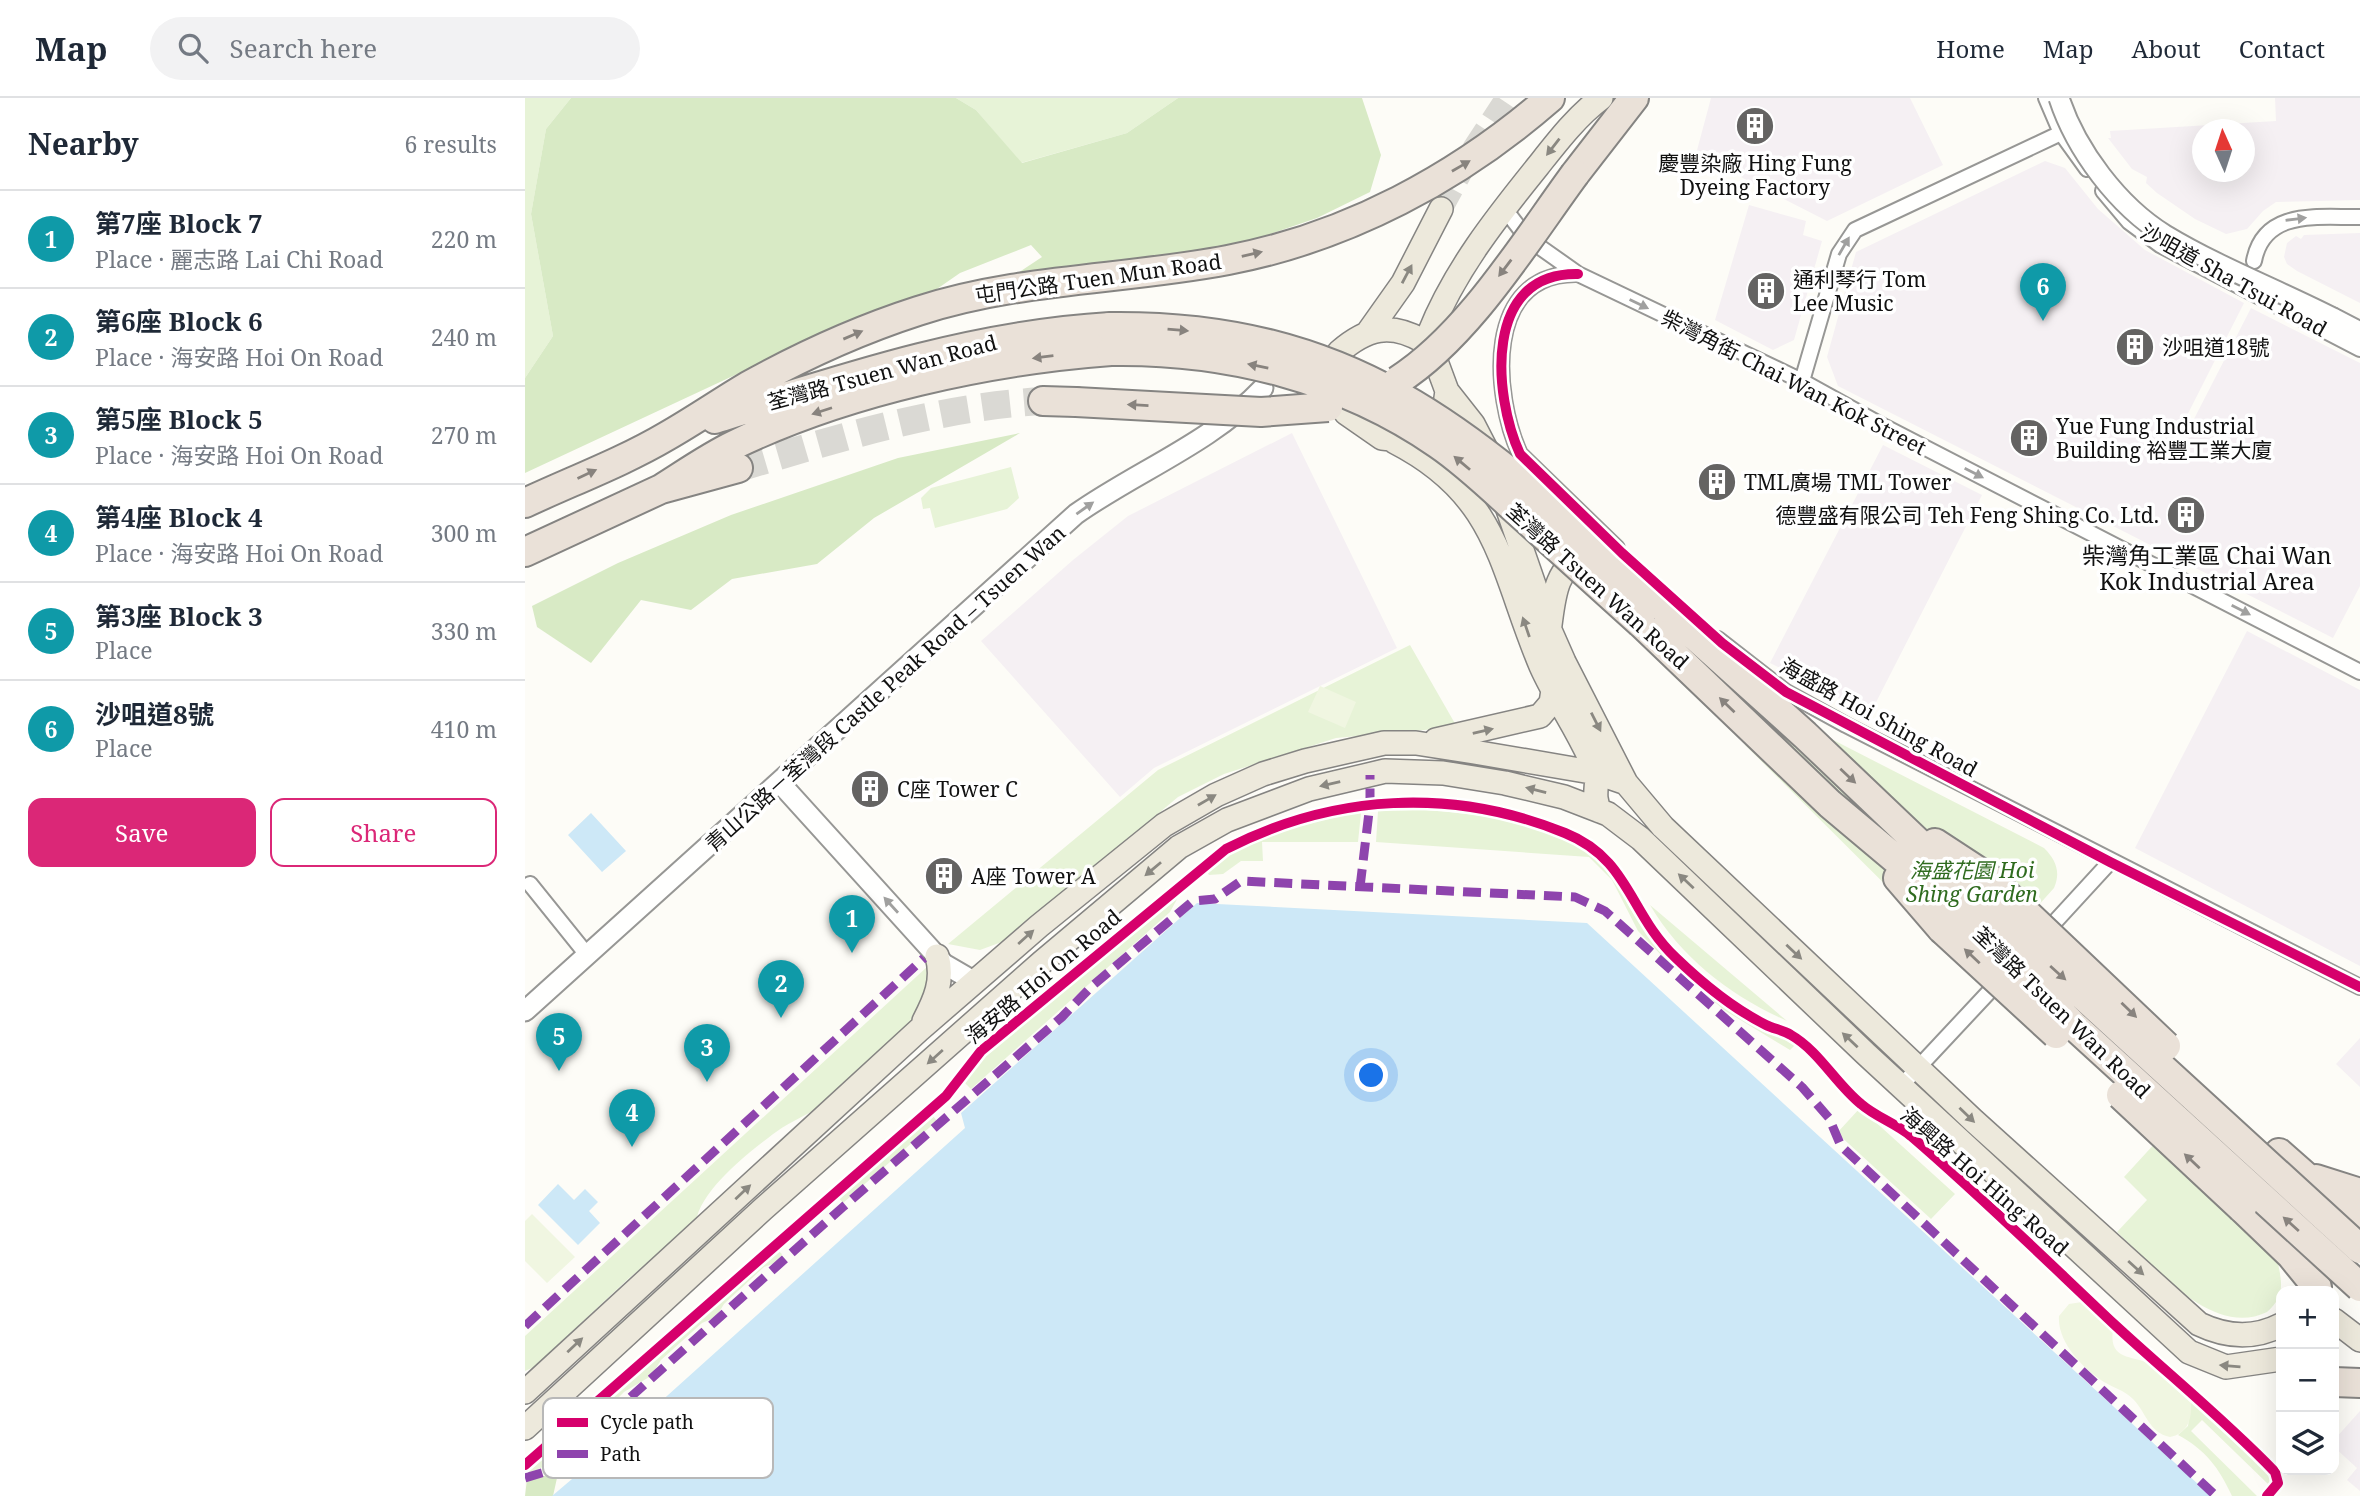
<!DOCTYPE html>
<html lang="en">
<head>
<meta charset="utf-8">
<style>
	:root { --surface:#fff; --page:#f2f2f3; --text:#1f2937; --muted:#747a83; --line:#e0e1e3; --accent:#db2777 }
	body { margin:0; font-family:"Noto Serif","Noto Sans TC",serif; background:var(--page); color:var(--text) }
	.controls { position:absolute; right:21px; bottom:21px; display:grid; overflow:hidden; border-radius:14px; box-shadow:0 7px 28px #0002 }
	.controls button { width:63px; height:63px; display:grid; place-items:center; padding:0; border:0; border-bottom:2px solid var(--line); background:var(--surface); color:var(--text); font:35px sans-serif }
	.compass { position:absolute; left:1667px; top:21px; width:63px; height:63px; border-radius:50%; background:var(--surface); box-shadow:0 7px 28px #0002; rotate:357deg }
	.you { position:absolute; left:847px; top:978px; width:24px; height:24px; margin:-18px; border:5px solid #fff; border-radius:50%; background:#1a73e8; box-shadow:0 0 0 10px #1a73e833 }
	.badge { display:grid; place-items:center; width:46px; height:46px; border-radius:50%; background:var(--accent); color:#fff; font-size:23px; font-weight:700 }
	.pin { position:absolute; translate:-50% -58px; filter:drop-shadow(0 2px 4px #0008) }
	.pin::after { content:''; position:absolute; top:37px; width:24px; height:21px; background:inherit; clip-path:polygon(0 0,100% 0,50% 100%) }
	.list { margin:0; padding:0; list-style:none }
	h2 { display:flex; justify-content:space-between; align-items:center; height:91px; margin:0; padding:0 28px; font-size:30px }
	h2 small { font-size:23px; font-weight:400; color:var(--muted) }
	.list li { display:grid; grid-template-columns:46px 1fr auto; gap:21px; align-items:center; box-sizing:border-box; height:98px; padding:0 28px; border-top:2px solid var(--line) }
	.list b { display:block; font-size:26px; white-space:nowrap }
	.list p { margin:0; font-size:23px; white-space:nowrap; color:var(--muted) }
	.list em { font-size:23px; font-style:normal; color:var(--muted) }
	.actions { display:flex; gap:14px; padding:21px 28px }
	.actions a { flex:1; padding:16px 0; border:2px solid var(--accent); border-radius:14px; text-align:center; font-size:24px; color:var(--accent) }
	.actions .main { background:var(--accent); color:#fff }
	.icon { flex:none; width:38px; height:38px; fill:none; stroke:currentColor; stroke-width:2; stroke-linecap:round; stroke-linejoin:round }
	.map { position:relative; flex:none; width:1835px; height:1398px; overflow:hidden }
	header { display:flex; align-items:center; gap:42px; box-sizing:border-box; height:98px; padding:0 35px; background:var(--surface); border-bottom:2px solid var(--line) }
	header strong { font-size:33px }
	nav { display:flex; gap:38px; margin-inline-start:auto; font-size:24px }
	.search { width:490px; height:63px; background:var(--page); display:flex; align-items:center; gap:18px; box-sizing:border-box; padding:0 24px; border-radius:38px; color:var(--muted); font-size:26px }
	main { display:flex }
	aside { flex:1; background:var(--surface) }
	.map>svg:first-child { display:block }
	.industrial { fill:#f5f0f3; fill-rule:evenodd }
	.green { fill:#e7f3d7 }
	.forest { fill:#d8eac5 }
	.pitch { fill:#f0f6e1 }
	.water { fill:#cde8f7 }
	.lines { fill:none; stroke-linecap:round; stroke-linejoin:round }
	.primary-tunnel { stroke:#dad9d4; stroke-width:23; stroke-dasharray:23 11; stroke-linecap:butt }
	.motorway-tunnel { stroke:#dad9d4; stroke-width:28; stroke-dasharray:28 14; stroke-linecap:butt }
	.minor-casing { stroke:#979795; stroke-width:18 }
	.tertiary-casing { stroke:#979795; stroke-width:23 }
	.primary-casing { stroke:#858482; stroke-width:26 }
	.motorway-casing { stroke:#858482; stroke-width:32 }
	.minor { stroke:#fffffe; stroke-width:14 }
	.tertiary { stroke:#fffffe; stroke-width:19 }
	.primary { stroke:#ede9dc; stroke-width:23 }
	.motorway { stroke:#eae1d8; stroke-width:28 }
	.tertiary-bridge-casing { stroke:#979795; stroke-width:23; stroke-linecap:butt }
	.motorway-bridge-casing { stroke:#858482; stroke-width:32; stroke-linecap:butt }
	.tertiary-bridge { stroke:#fffffe; stroke-width:19 }
	.motorway-bridge { stroke:#eae1d8; stroke-width:28 }
	.quiet { stroke:#8e44ad; stroke-width:9; stroke-dasharray:18 9; stroke-linecap:butt }
	.cycleway-casing { stroke:#fff; stroke-width:15 }
	.cycleway { stroke:#d6006c; stroke-width:10 }
	.oneway { fill:#8a8881 }
	.oneway2 { fill:#88837e }
	.oneway3 { fill:#a0a09f }
	.labels { text-anchor:middle; dominant-baseline:central; stroke-width:7; stroke-linejoin:round; paint-order:stroke }
	.poi-label { font-size:21px; fill:#111; stroke:#fff; text-anchor:start }
	.street-label { font-size:21px; fill:#111; stroke:#fff }
	.park-label { font-size:21px; font-style:italic; fill:#2f6b1f; stroke:#fff }
	.neighbourhood-label { font-size:23px; fill:#111; stroke:#fff }
	.key { fill:#fff; stroke:#b8b8b8; stroke-width:2 }
	.key-label { font-size:19px; fill:#111 }
</style>
</head>
<body>
<header>
<strong>Map</strong>
<div class="search"><svg class="icon" aria-label="search" viewBox="0 0 24 24"><circle cx="10" cy="10" r="6"/><path d="M15 15l6 6"/></svg>Search here</div>
<nav><a>Home</a><a>Map</a><a>About</a><a>Contact</a></nav>
</header>
<main>
<aside>
<h2>Nearby<small>6 results</small></h2>
<ul class="list">
<li><span class="badge" style="background:#0f9aa8">1</span><div><b>第7座 Block 7</b><p>Place · 麗志路 Lai Chi Road</p></div><em>220 m</em></li>
<li><span class="badge" style="background:#0f9aa8">2</span><div><b>第6座 Block 6</b><p>Place · 海安路 Hoi On Road</p></div><em>240 m</em></li>
<li><span class="badge" style="background:#0f9aa8">3</span><div><b>第5座 Block 5</b><p>Place · 海安路 Hoi On Road</p></div><em>270 m</em></li>
<li><span class="badge" style="background:#0f9aa8">4</span><div><b>第4座 Block 4</b><p>Place · 海安路 Hoi On Road</p></div><em>300 m</em></li>
<li><span class="badge" style="background:#0f9aa8">5</span><div><b>第3座 Block 3</b><p>Place</p></div><em>330 m</em></li>
<li><span class="badge" style="background:#0f9aa8">6</span><div><b>沙咀道8號</b><p>Place</p></div><em>410 m</em></li>
</ul>
<div class="actions"><a class="main">Save</a><a>Share</a></div>
</aside>
<div class="map">
<svg width="1835" height="1398" viewBox="0 0 1835 1398">
	<rect width="100%" height="100%" fill="#fdfcf7"/>
	<path class="industrial" d="M1186,0h199l33,67 -116,56 -131,-67z
		M1750,0h85v102l-84,2 -13,9 -16,18 -21,5 -31,-15 -38,-26 -11,-10 1,-6 -15,-8 -24,-31h3l-1,-7 166,-10zM1678,32h42v42h-42z
		M1520,63l20,7 33,41 47,41 99,53 -76,150 7,3 76,-148 109,55v223l-27,52 -495,-252 -11,-29 29,-105z
		M1224,107l57,16 -3,14 19,6 -28,99 -21,10 -58,-30z
		M1835,135v70l-63,-32 -10,-7 -3,-7 3,-14 9,-7 5,3 3,-4z
		M767,335l105,215 -243,120 -34,29 -139,-156 92,-81 55,-44z
		M1358,347l99,50 -112,219 -100,-51z
		M1722,533l113,59v276l-225,-118z
		M1835,940v49l-24,-23z
		M1835,1313v80l-13,-11 10,-12 -23,-21v-7z"/>
	<path class="green" d="M0,0h46l-25,31 -15,85 22,122 -28,42z
		M431,0h222l-51,35 -106,30 -45,-53z
		M486,369l8,31 -12,11 -72,19 -5,-20 -7,1 -2,-11 10,-10z
		M885,547l47,82 -121,11 -112,36 -46,23 -171,143 -27,10 -32,-6 210,-174z
		M1245,619l36,9 238,122c12,12 17,24 10,40l-78,87 -231,-230z
		M900,712c56,4 121,12 168,45 23,16 28,40 42,61 37,52 94,99 153,123l7,6 -5,5 -66,-40 -59,-51 -27,-28 -26,-51 -23,-23 -213,-15 2,-31z
		M836,715l-3,29h-96l1,19h-22l-18,13 -14,1 -3,-5c42,-35 100,-54 155,-57z
		M656,794l-11,20 -199,177 -6,-6 20,-30z
		M1125,807l137,116c-56,-25 -105,-62 -137,-116z
		M403,868c3,13 2,30 -6,41 -17,28 -68,76 -95,95 -16,12 -35,18 -51,30 -26,19 -76,58 -80,90l-68,57 -94,88 -9,4v-35z
		M1335,1010l95,86 -24,25 -94,-86z
		M408,1018l4,5 -94,82 -6,-7z
		M1632,1043l120,117c4,22 10,37 -10,54 -55,27 -114,-47 -150,-80l30,-32 -23,-23z
		M251,1151l6,5 -4,8 -14,5 -40,37 -8,13 -14,6 -41,37 -10,16 -27,16 -14,14 -1,5 -64,55 -20,9z
		M1666,1304l79,73 -1,10 -67,-65 -11,11 66,65h-25c-13,-28 -26,-46 -54,-61l10,-9z"/>
	<path class="forest" d="M46,0h385l20,12 46,53 105,-30 51,-35h184l19,57 -11,37 -53,26 -76,26 -226,31 27,-18 -11,-12 -71,28 -26,18 -94,35 -315,147v-95l28,-42 -22,-122 15,-85z
		M495,335l-146,85 -57,46 -85,15 -41,31 -50,-10 -50,63 -54,-36 -5,-21 86,-43 113,-48 167,-57z
		M25,1377l7,3 -4,18h-28l2,-17z"/>
	<path class="pitch" d="M795,588l36,16 -11,26 -37,-16z
		M7,1116l43,43 -28,26 -22,-22v-40z
		M1557,1204l31,28c-5,32 23,25 36,34 15,10 29,26 42,38 1,17 -3,31 -21,35 -21,-4 -24,-25 -37,-38 -9,-9 -19,-11 -29,-17 -21,-13 -47,-40 -45,-66l10,-12z"/>
	<path class="water" d="M66,715l35,38 -24,21 -34,-37z
		M672,805l390,20 624,573h-1659l66,-56 347,-312 -4,-15z
		M33,1086l16,16 11,-11 13,13 -9,9 11,12 -22,22 -40,-40z"/>
	<g class="lines">
		<path class="primary-tunnel" d="M916,111l33,-61 33,-50"/>
		<path class="motorway-tunnel" d="M213,370c101,-30 200,-61 305,-67"/>
		<g class="minor-casing">
			<path id="minor" d="M1521,0l15,35 26,36
				M1578,93l26,31 31,23 200,104
				M979,110l23,30 51,36 224,107 83,46 475,245
				M1729,163c10,-53 66,-43 106,-44
				M1053,176c-95,-2 -85,121 -58,180l97,94
				M1277,283l37,-127 16,-24 206,-97
				M1193,541l68,53 60,33 514,262
				M5,786l58,72
				M1517,838l68,-74
				M1376,988l101,-108"/>
		</g>
		<g class="tertiary-casing">
			<path id="tertiary" d="M1808,220l27,14
				M256,686l163,180 31,18
				M0,913l551,-497c61,-43 135,-71 187,-126"/>
		</g>
		<g class="primary-casing">
			<path id="primary" d="M844,233l34,-48 38,-74
				M904,236c25,-63 67,-116 109,-168 19,-24 38,-49 63,-68
				M912,266l10,27 -2,14
				M811,285l-2,-9 5,-22c28,-24 51,-30 84,-11
				M922,293l26,33 16,31
				M821,315l36,25 27,3
				M870,344c105,54 105,127 146,224 16,36 40,68 54,104 5,13 -4,24 5,41
				M980,403l44,127 15,34 62,121 37,44 311,294 225,203c27,13 55,15 82,1
				M1025,527c4,-31 6,-56 35,-72
				M911,642l104,-24 11,-13 2,-13
				M399,923c11,-21 20,-41 13,-65
				M1809,1222l26,20
				M0,1294l394,-362 120,-104 125,-101 52,-30 47,-21 42,-13 79,-18h32l58,9 123,21 29,10
				M0,1330l238,-219 278,-246 138,-116 48,-27 82,-31 76,-18 58,2 62,10 59,14 44,17 33,25 225,215 323,298 37,15 55,-8"/>
		</g>
		<g class="motorway-casing">
			<path id="motorway" d="M1050,76l59,-76
				M518,303l33,1
				M190,321c129,-41 258,-84 395,-92
				M136,391c24,-15 48,-32 73,-44 111,-54 255,-85 377,-94
				M0,405c47,-22 98,-41 142,-67 28,-16 54,-34 81,-50 54,-30 111,-56 170,-75 101,-33 206,-31 310,-51 120,-23 230,-82 322,-162
				M0,454l136,-63 77,-21
				M1139,510l141,127 166,158
				M1116,525l189,181 125,105
				M1410,745l55,36
				M1373,780l44,51
				M1754,1055l59,52 22,12
				M1791,1081l44,14
				M1717,1110l49,47 26,32
				M1809,1284l26,1"/>
		</g>
		<use href="#minor" class="minor"/>
		<use href="#tertiary" class="tertiary"/>
		<use href="#primary" class="primary"/>
		<use href="#motorway" class="motorway"/>
		<g class="tertiary-bridge-casing">
			<path id="tertiary-bridge" d="M1534,0c17,52 59,108 106,137 53,32 113,55 168,83"/>
		</g>
		<g class="motorway-bridge-casing">
			<path id="motorway-bridge" d="M585,229c258,-3 375,120 554,281
				M586,253c115,-2 232,27 327,93 28,19 55,45 80,68 41,37 82,74 123,111
				M872,283c71,-45 128,-139 178,-207
				M551,304l185,10 67,-5
				M1465,781l176,167
				M1446,795l389,356
				M1430,811l118,116 287,262
				M1417,831l114,105
				M1596,997l121,113"/>
		</g>
		<use href="#tertiary-bridge" class="tertiary-bridge"/>
		<use href="#motorway-bridge" class="motorway-bridge"/>
		<path class="quiet" d="M835,789l10,-83v-29
			M0,1228l399,-368
			M0,1380l23,-7 295,-264 219,-190 29,-30 102,-86 22,-2 26,-18 334,16 30,14 197,176 27,31 12,28 375,350"/>
		<g class="cycleway-casing">
			<path id="cycleway" d="M1053,176c-95,-2 -85,121 -58,180l102,99 100,90 64,49 324,170 250,125
				M0,1367l421,-369 35,-45 245,-202c107,-55 226,-62 339,-16 65,26 64,81 111,125 26,25 58,51 90,67 8,4 17,5 25,10 28,16 45,49 70,69 15,13 34,19 50,32 70,60 136,125 204,189 53,49 110,95 160,147l3,11 -11,13"/>
		</g>
		<use href="#cycleway" class="cycleway"/>
	</g>
	<defs><path id="oneway-solid" d="M-6-.8H1V-3.2L6.5 0L1 3.2V.8H-6Z" transform="scale(1.75)"/></defs>
	<g class="oneway">
		<use href="#oneway-solid" transform="translate(1028 49) rotate(128)"/>
		<use href="#oneway-solid" transform="translate(882 176) rotate(-62)"/>
		<use href="#oneway-solid" transform="translate(1001 529) rotate(-109)"/>
		<use href="#oneway-solid" transform="translate(1071 624) rotate(63)"/>
		<use href="#oneway-solid" transform="translate(958 633) rotate(-13)"/>
		<use href="#oneway-solid" transform="translate(805 686) rotate(167)"/>
		<use href="#oneway-solid" transform="translate(1011 692) rotate(-166)"/>
		<use href="#oneway-solid" transform="translate(682 702) rotate(-30)"/>
		<use href="#oneway-solid" transform="translate(628 771) rotate(140)"/>
		<use href="#oneway-solid" transform="translate(1161 783) rotate(-137)"/>
		<use href="#oneway-solid" transform="translate(501 839) rotate(-42)"/>
		<use href="#oneway-solid" transform="translate(1269 854) rotate(43)"/>
		<use href="#oneway-solid" transform="translate(1325 942) rotate(-137)"/>
		<use href="#oneway-solid" transform="translate(410 959) rotate(138)"/>
		<use href="#oneway-solid" transform="translate(1442 1017) rotate(44)"/>
		<use href="#oneway-solid" transform="translate(218 1094) rotate(-43)"/>
		<use href="#oneway-solid" transform="translate(1611 1170) rotate(42)"/>
		<use href="#oneway-solid" transform="translate(50 1247) rotate(-43)"/>
		<use href="#oneway-solid" transform="translate(1705 1268) rotate(-175)"/>
	</g>
	<g class="oneway2">
		<use href="#oneway-solid" transform="translate(936 68) rotate(-30)"/>
		<use href="#oneway-solid" transform="translate(727 156) rotate(-13)"/>
		<use href="#oneway-solid" transform="translate(980 170) rotate(127)"/>
		<use href="#oneway-solid" transform="translate(653 232) rotate(5)"/>
		<use href="#oneway-solid" transform="translate(328 237) rotate(-23)"/>
		<use href="#oneway-solid" transform="translate(518 259) rotate(173)"/>
		<use href="#oneway-solid" transform="translate(733 268) rotate(-169)"/>
		<use href="#oneway-solid" transform="translate(613 307) rotate(-177)"/>
		<use href="#oneway-solid" transform="translate(297 313) rotate(162)"/>
		<use href="#oneway-solid" transform="translate(937 365) rotate(-140)"/>
		<use href="#oneway-solid" transform="translate(62 376) rotate(-25)"/>
		<use href="#oneway-solid" transform="translate(1202 607) rotate(-136)"/>
		<use href="#oneway-solid" transform="translate(1323 678) rotate(43)"/>
		<use href="#oneway-solid" transform="translate(1447 858) rotate(-137)"/>
		<use href="#oneway-solid" transform="translate(1533 875) rotate(42)"/>
		<use href="#oneway-solid" transform="translate(1604 912) rotate(44)"/>
		<use href="#oneway-solid" transform="translate(1667 1063) rotate(-137)"/>
		<use href="#oneway-solid" transform="translate(1766 1126) rotate(-138)"/>
	</g>
	<g class="oneway3">
		<use href="#oneway-solid" transform="translate(1771 121) rotate(-7)"/>
		<use href="#oneway-solid" transform="translate(1319 148) rotate(-60)"/>
		<use href="#oneway-solid" transform="translate(1114 206) rotate(26)"/>
		<use href="#oneway-solid" transform="translate(1449 375) rotate(27)"/>
		<use href="#oneway-solid" transform="translate(560 410) rotate(-35)"/>
		<use href="#oneway-solid" transform="translate(1716 512) rotate(27)"/>
		<use href="#oneway-solid" transform="translate(366 807) rotate(-132)"/>
	</g>
	<defs>
		<g id="building-disc" transform="scale(2.0125)"><circle r="9.5" fill="#646362" stroke="#fff"/><path d="M-4-6H4V6H1V3H-1V6H-4ZM-2.5-4.3h1.7v1.8h-1.7ZM.8-4.3h1.7v1.8H.8ZM-2.5-1h1.7V.8h-1.7ZM.8-1h1.7V.8H.8Z" fill="#fff"/></g>
	</defs>
	<g fill-rule="evenodd">
		<use href="#building-disc" x="1230" y="28"/>
		<use href="#building-disc" x="1241" y="193"/>
		<use href="#building-disc" x="1610" y="249"/>
		<use href="#building-disc" x="1504" y="340"/>
		<use href="#building-disc" x="1192" y="384"/>
		<use href="#building-disc" x="1661" y="417"/>
		<use href="#building-disc" x="345" y="691"/>
		<use href="#building-disc" x="419" y="778"/>
	</g>
	<g class="labels">
		<g class="poi-label">
			<text x="1230" y="65" text-anchor="middle">慶豐染廠 Hing Fung<tspan x="1230" dy="24">Dyeing Factory</tspan></text>
			<text x="1268" y="181">通利琴行 Tom<tspan x="1268" dy="24">Lee Music</tspan></text>
			<text x="1637" y="249">沙咀道18號</text>
			<text x="1531" y="328">Yue Fung Industrial<tspan x="1531" dy="24">Building 裕豐工業大廈</tspan></text>
			<text x="1219" y="384">TML廣場 TML Tower</text>
			<text x="1634" y="417" text-anchor="end">德豐盛有限公司 Teh Feng Shing Co. Ltd.</text>
			<text x="372" y="691">C座 Tower C</text>
			<text x="446" y="778">A座 Tower A</text>
		</g>
		<g class="street-label">
			<text transform="translate(573 180) rotate(-8)">屯門公路 Tuen Mun Road</text>
			<text transform="translate(1709 182) rotate(29)">沙咀道 Sha Tsui Road</text>
			<text transform="translate(357 274) rotate(-15)">荃灣路 Tsuen Wan Road</text>
			<text transform="translate(1269 284) rotate(27)">柴灣角街 Chai Wan Kok Street</text>
			<text transform="translate(1073 488) rotate(42)">荃灣路 Tsuen Wan Road</text>
			<text transform="translate(360 590) rotate(-42)">青山公路－荃灣段 Castle Peak Road – Tsuen Wan</text>
			<text transform="translate(1354 619) rotate(29)">海盛路 Hoi Shing Road</text>
			<text transform="translate(518 878) rotate(-40)">海安路 Hoi On Road</text>
			<text transform="translate(1537 914) rotate(44)">荃灣路 Tsuen Wan Road</text>
			<text transform="translate(1460 1083) rotate(41)">海興路 Hoi Hing Road</text>
		</g>
		<g class="park-label">
			<text x="1447" y="772">海盛花園 Hoi<tspan x="1447" dy="24">Shing Garden</tspan></text>
		</g>
		<g class="neighbourhood-label">
			<text x="1682" y="457">柴灣角工業區 Chai Wan<tspan x="1682" dy="26">Kok Industrial Area</tspan></text>
		</g>
	</g>
	<rect x="18" y="1300" width="230" height="80" rx="10" class="key"/>
	<rect x="32" y="1320" width="31" height="9" fill="#d6006c"/>
	<rect x="32" y="1352" width="31" height="8" fill="#8e44ad"/>
	<g class="key-label">
		<text x="75" y="1331">Cycle path</text>
		<text x="75" y="1363">Path</text>
	</g>
</svg>
<div class="controls">
<button>+</button>
<button>−</button>
<button><svg class="icon" aria-label="layers" viewBox="0 0 24 24"><path d="M12 4l9 5-9 5-9-5zM3 14l9 5 9-5"/></svg></button>
</div>
<svg class="compass" viewBox="-18 -18 36 36"><path d="M0-13l5 13h-10z" fill="#e53935"/><path d="M0 13l5-13h-10z" fill="#747a83"/></svg>
<div class="you"></div>
<div class="pin badge" style="left:327px;top:855px;background:#0f9aa8">1</div>
<div class="pin badge" style="left:256px;top:920px;background:#0f9aa8">2</div>
<div class="pin badge" style="left:182px;top:984px;background:#0f9aa8">3</div>
<div class="pin badge" style="left:107px;top:1049px;background:#0f9aa8">4</div>
<div class="pin badge" style="left:34px;top:973px;background:#0f9aa8">5</div>
<div class="pin badge" style="left:1518px;top:223px;background:#0f9aa8">6</div>
</div>
</main>
</body>
</html>
